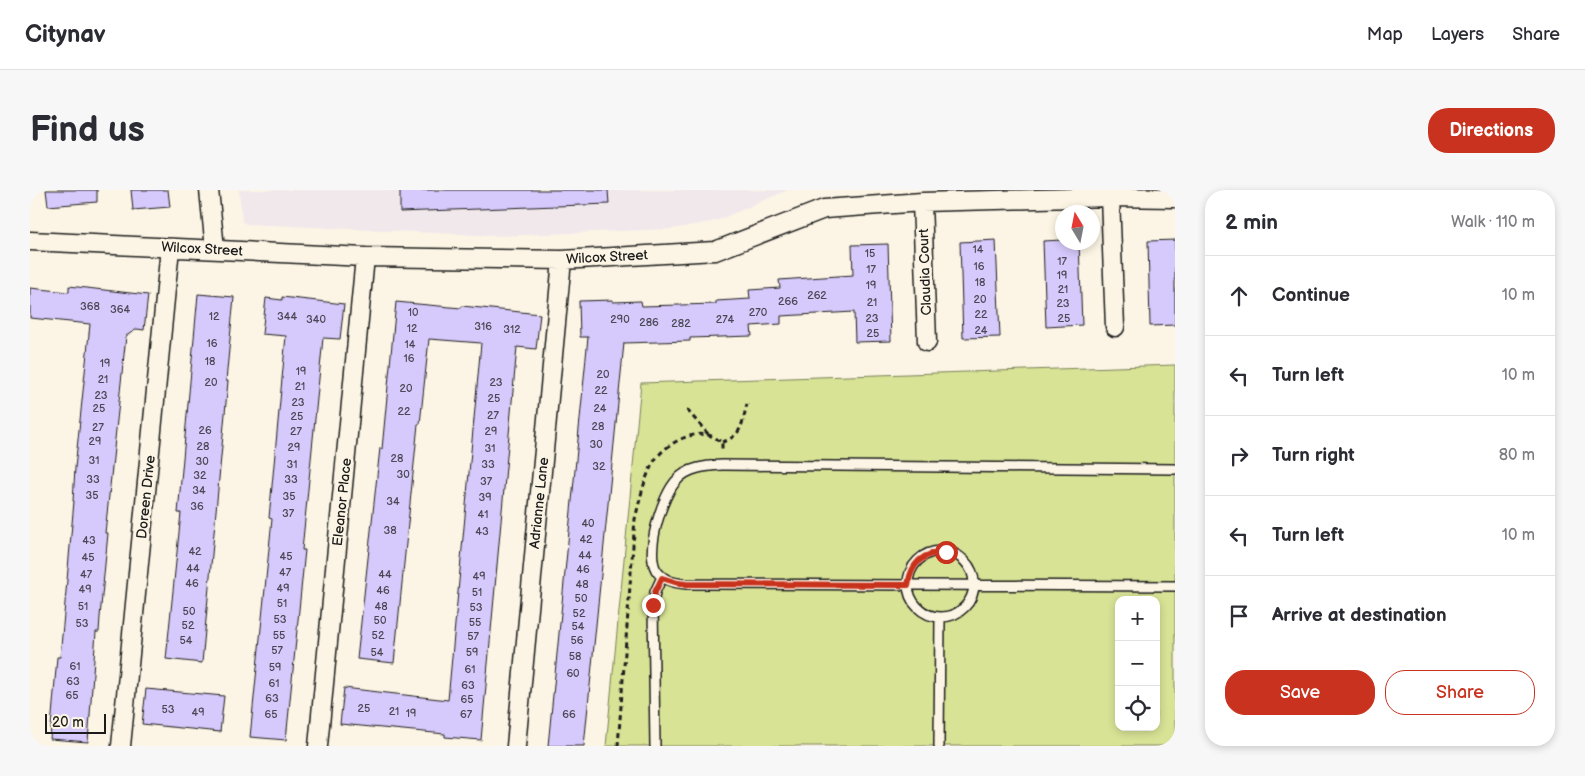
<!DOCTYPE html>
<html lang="en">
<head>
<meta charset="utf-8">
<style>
	:root { --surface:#fff; --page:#f7f7f7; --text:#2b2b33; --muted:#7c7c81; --line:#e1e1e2; --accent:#c8321e }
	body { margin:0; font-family:"Balsamiq Sans",sans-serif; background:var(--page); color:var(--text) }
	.controls { position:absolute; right:15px; bottom:15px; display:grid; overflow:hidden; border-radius:10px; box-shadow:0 2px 8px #0003 }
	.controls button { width:45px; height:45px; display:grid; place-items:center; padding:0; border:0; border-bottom:1px solid var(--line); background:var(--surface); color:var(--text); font:25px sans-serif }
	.compass { position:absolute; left:1025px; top:15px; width:45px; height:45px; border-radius:50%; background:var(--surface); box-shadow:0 2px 8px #0003; rotate:350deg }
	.scale { position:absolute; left:15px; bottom:12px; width:61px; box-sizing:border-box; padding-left:5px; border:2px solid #1c1c1c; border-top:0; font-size:14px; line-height:18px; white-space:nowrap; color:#1c1c1c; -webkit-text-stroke:4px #fcf5e5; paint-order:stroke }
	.stop { position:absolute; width:15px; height:15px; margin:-11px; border:4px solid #c8321e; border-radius:50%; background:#fff }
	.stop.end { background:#c8321e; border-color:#fff; box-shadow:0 1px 5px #0008 }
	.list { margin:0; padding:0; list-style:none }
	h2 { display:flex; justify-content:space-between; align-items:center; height:65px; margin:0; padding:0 20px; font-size:21px }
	h2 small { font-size:16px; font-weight:400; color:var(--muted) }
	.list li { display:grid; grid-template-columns:32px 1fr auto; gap:15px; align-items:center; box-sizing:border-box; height:80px; padding:0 20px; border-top:1px solid var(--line) }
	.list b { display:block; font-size:19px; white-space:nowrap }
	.list em { font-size:16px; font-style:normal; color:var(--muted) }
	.actions { display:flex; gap:10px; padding:15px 20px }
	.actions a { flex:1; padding:11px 0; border:1px solid var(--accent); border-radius:20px; text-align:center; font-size:18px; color:var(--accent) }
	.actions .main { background:var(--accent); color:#fff }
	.icon { flex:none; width:28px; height:28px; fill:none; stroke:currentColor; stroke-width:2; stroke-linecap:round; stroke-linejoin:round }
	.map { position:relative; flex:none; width:1145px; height:556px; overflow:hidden; border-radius:20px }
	header { display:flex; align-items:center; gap:30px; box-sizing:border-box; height:70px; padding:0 25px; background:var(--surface); border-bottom:1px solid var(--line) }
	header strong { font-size:24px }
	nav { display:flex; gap:28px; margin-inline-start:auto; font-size:18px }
	.intro { display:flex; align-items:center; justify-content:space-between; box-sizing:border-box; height:120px; padding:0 30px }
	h1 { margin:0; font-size:35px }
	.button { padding:12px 22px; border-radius:20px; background:var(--accent); color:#fff; font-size:18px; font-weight:700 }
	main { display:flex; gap:30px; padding:0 30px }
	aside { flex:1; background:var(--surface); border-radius:20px; box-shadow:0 2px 8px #0003 }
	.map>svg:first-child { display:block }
	.built { fill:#f1e8ec }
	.green { fill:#d8e396; stroke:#7a8059; fill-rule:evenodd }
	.building { fill:#d6c9fb; stroke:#1c1c1c }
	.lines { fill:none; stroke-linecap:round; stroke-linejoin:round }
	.service-casing { stroke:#1c1c1c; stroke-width:12 }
	.minor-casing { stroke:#1c1c1c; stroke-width:21 }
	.path { stroke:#1c1c1c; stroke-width:3; stroke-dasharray:5 4; stroke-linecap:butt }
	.service { stroke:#fcf5e5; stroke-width:9 }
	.minor { stroke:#fcf5e5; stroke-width:18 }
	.route { stroke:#c8321e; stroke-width:6 }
	.labels { text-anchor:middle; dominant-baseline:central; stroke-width:5; stroke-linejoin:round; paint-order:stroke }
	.number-label { font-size:11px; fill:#4a4754 }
	.street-label { font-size:14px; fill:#1c1c1c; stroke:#fcf5e5 }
</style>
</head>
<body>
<header>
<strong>Citynav</strong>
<nav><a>Map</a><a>Layers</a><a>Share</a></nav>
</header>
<div class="intro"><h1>Find us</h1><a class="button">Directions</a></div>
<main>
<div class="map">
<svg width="1145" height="556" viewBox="0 0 1145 556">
	<rect width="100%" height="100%" fill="#fcf5e5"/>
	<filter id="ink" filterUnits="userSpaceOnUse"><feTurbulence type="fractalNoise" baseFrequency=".02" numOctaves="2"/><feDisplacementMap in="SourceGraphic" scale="10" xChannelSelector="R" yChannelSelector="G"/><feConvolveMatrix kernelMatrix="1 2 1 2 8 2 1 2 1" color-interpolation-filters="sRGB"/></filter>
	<g filter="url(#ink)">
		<path class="built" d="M209,0h549l-72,31 -44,8 -176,7 -250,-12 -4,-3z"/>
		<path class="green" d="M1145,175v381h-569l35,-363zM1089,410h37v127h-37z"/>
		<path class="building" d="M16,0h51v12l-49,4z
			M101,0h37l2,17 -37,3z
			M370,0h208l1,14 -209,8z
			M966,50l4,97 -37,1 -3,-96z
			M1032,50v2h17l3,83 -36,2 -3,-86z
			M1145,50v85l-25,1 -2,-85z
			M858,54l3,97 -36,1 -1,-30 -73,4v8l-30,2 1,10 -62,2v3l-66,2 -40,403h-36l40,-409h-8l-1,-36 34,-1v2l28,-1 1,5 74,-2v-3l34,-2 -1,-9 31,-2 -1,-8 74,-5 -1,-30z
			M39,96l79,9 -4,35 -7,-1 -11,7 -21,197h3l-8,84 -1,15h-3l-8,110 -38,-3 7,-82h3l4,-43 10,-113h-1l2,-33 15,-144 -60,-6v-30l39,4z
			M168,104l36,3 -8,84h2l-26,282 -36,-4 15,-146h-3z
			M252,107l62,7 -4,35 -17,-1 -21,212h3l-19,190 -36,-3 22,-218 -3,-1 17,-182 -24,-2 4,-36 16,2z
			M366,112l65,6 1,-2 78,8 -4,35 -19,-2 -36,393 -36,-3v-3l-105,-10 4,-36 104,12 33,-357 -52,-4 -9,85h-2l-24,239 -37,-4 23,-211 2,1z
			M116,499l78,7 -4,36 -78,-8z"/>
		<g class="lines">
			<g class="service-casing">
				<path id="service" d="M1145,279l-452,-4c-16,1 -35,2 -46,15 -15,15 -32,71 -21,90 7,11 19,13 30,14l489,2
					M878 394a33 33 0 1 1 66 0a33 33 0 1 1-66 0Z
					M625,556l-2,-141 2,-13 7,-15
					M909,556l1,-129"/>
			</g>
			<g class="minor-casing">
				<path id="minor" d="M179,0l6,59
					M1080,7l5,130
					M892,12l5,140
					M0,51l335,16 197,3 153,-9 109,-42 98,-7 188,-5 65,1
					M91,556l49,-498
					M288,556l47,-489
					M486,556l46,-486"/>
			</g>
			<path class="path" d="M657,220l21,24
				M692,252c21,-6 20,-20 25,-38
				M588,556l17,-227c5,-19 9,-42 20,-59 10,-15 34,-29 53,-25 5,1 10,5 14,7v10"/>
			<use href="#service" class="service"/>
			<use href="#minor" class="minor"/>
		</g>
	</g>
	<g class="lines" filter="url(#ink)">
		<path class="route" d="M623,415l2,-13 7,-14 16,5 8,1 222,1c3,-22 16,-33 38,-33"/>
	</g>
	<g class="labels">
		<g class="number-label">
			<text x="948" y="59">14</text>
			<text x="840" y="63">15</text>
			<text x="1032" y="71">17</text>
			<text x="949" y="76">16</text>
			<text x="841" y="79">17</text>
			<text x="1032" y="85">19</text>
			<text x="950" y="92">18</text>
			<text x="841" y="95">19</text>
			<text x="1033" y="99">21</text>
			<text x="787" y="105">262</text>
			<text x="950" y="109">20</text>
			<text x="758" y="111">266</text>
			<text x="842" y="112">21</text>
			<text x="1033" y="113">23</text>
			<text x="60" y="116">368</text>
			<text x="90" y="119">364</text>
			<text x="383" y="122">10</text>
			<text x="728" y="122">270</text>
			<text x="951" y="124">22</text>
			<text x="184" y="126">12</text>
			<text x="257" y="126">344</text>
			<text x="842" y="128">23</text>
			<text x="1034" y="128">25</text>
			<text x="286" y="129">340</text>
			<text x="590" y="129">290</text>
			<text x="695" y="129">274</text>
			<text x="619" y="132">286</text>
			<text x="651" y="133">282</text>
			<text x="453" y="136">316</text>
			<text x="382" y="138">12</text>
			<text x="482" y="139">312</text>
			<text x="951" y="140">24</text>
			<text x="843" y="143">25</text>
			<text x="182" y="153">16</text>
			<text x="380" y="154">14</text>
			<text x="379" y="168">16</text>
			<text x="180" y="171">18</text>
			<text x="75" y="173">19</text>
			<text x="271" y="181">19</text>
			<text x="573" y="184">20</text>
			<text x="73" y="189">21</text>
			<text x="181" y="192">20</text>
			<text x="466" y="192">23</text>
			<text x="270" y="196">21</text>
			<text x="376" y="198">20</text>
			<text x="571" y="200">22</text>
			<text x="71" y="205">23</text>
			<text x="464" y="208">25</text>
			<text x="268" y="212">23</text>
			<text x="69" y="218">25</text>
			<text x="570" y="218">24</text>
			<text x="374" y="221">22</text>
			<text x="463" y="225">27</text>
			<text x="267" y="226">25</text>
			<text x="568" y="236">28</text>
			<text x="68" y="237">27</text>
			<text x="175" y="240">26</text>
			<text x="266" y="241">27</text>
			<text x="461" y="241">29</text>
			<text x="65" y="251">29</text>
			<text x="566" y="254">30</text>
			<text x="173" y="256">28</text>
			<text x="264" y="257">29</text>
			<text x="460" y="258">31</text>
			<text x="367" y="268">28</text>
			<text x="64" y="270">31</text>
			<text x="172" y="271">30</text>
			<text x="262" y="274">31</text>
			<text x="458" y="274">33</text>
			<text x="569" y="276">32</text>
			<text x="373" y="284">30</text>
			<text x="170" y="285">32</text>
			<text x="63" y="289">33</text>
			<text x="261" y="289">33</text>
			<text x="456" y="291">37</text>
			<text x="169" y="300">34</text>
			<text x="62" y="305">35</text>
			<text x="259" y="306">35</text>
			<text x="455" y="307">39</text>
			<text x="363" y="311">34</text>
			<text x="167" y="316">36</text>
			<text x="258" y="323">37</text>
			<text x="453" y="324">41</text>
			<text x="558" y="333">40</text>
			<text x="360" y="340">38</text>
			<text x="452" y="341">43</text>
			<text x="556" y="349">42</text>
			<text x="59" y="350">43</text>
			<text x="165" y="361">42</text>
			<text x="555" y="365">44</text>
			<text x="256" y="366">45</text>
			<text x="58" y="367">45</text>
			<text x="163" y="378">44</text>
			<text x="553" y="379">46</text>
			<text x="255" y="382">47</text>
			<text x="56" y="384">47</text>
			<text x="355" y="384">44</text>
			<text x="449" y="386">49</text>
			<text x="162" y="393">46</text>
			<text x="552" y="394">48</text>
			<text x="253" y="398">49</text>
			<text x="55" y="399">49</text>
			<text x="353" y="400">46</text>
			<text x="447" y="402">51</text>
			<text x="551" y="408">50</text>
			<text x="252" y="413">51</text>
			<text x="53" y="416">51</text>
			<text x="351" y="416">48</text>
			<text x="446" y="417">53</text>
			<text x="159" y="421">50</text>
			<text x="549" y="423">52</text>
			<text x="250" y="429">53</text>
			<text x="350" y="430">50</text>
			<text x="445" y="432">55</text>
			<text x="52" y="433">53</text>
			<text x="158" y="435">52</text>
			<text x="548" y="436">54</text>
			<text x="249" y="445">55</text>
			<text x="348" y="445">52</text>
			<text x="443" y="446">57</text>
			<text x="156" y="450">54</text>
			<text x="547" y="450">56</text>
			<text x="247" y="460">57</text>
			<text x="347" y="462">54</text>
			<text x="442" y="462">59</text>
			<text x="545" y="466">58</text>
			<text x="45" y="476">61</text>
			<text x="245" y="477">59</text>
			<text x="440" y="479">61</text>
			<text x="543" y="483">60</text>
			<text x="43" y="491">63</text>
			<text x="244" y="493">61</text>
			<text x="438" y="495">63</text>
			<text x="42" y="505">65</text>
			<text x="242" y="508">63</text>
			<text x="437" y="509">65</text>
			<text x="334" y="518">25</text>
			<text x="138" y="519">53</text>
			<text x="364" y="521">21</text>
			<text x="168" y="522">49</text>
			<text x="381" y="523">19</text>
			<text x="241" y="524">65</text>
			<text x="436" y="524">67</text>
			<text x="539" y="524">66</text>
		</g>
		<g class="street-label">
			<text transform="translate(172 59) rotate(3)">Wilcox Street</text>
			<text transform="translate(577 67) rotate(-3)">Wilcox Street</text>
			<text transform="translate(895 82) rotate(-92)">Claudia Court</text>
			<text transform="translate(116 307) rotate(-84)">Doreen Drive</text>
			<text transform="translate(312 312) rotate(-84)">Eleanor Place</text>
			<text transform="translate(509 313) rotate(-84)">Adrianne Lane</text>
		</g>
	</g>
</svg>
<div class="controls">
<button>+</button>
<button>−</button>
<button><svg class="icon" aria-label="locate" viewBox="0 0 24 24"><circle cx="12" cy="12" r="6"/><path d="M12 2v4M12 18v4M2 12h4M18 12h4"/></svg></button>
</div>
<svg class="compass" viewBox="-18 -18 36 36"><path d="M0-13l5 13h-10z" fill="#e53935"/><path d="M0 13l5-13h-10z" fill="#7c7c81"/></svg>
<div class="scale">20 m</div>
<div class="stop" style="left:916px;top:362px"></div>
<div class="stop end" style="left:623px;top:415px"></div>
</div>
<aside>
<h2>2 min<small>Walk · 110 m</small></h2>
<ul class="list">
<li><svg class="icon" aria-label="ahead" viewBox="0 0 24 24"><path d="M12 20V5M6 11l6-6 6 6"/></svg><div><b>Continue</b></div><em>10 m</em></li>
<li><svg class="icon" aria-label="left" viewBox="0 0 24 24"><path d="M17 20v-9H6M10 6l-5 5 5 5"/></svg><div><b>Turn left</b></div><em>10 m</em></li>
<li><svg class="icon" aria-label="right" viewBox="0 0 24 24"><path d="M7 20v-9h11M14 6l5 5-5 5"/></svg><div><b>Turn right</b></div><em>80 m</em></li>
<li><svg class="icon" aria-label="left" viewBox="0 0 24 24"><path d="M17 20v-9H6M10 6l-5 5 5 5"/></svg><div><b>Turn left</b></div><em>10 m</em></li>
<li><svg class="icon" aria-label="arrive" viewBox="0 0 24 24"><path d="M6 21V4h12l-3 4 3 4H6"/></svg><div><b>Arrive at destination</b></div></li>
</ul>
<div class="actions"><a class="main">Save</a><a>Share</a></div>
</aside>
</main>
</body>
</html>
